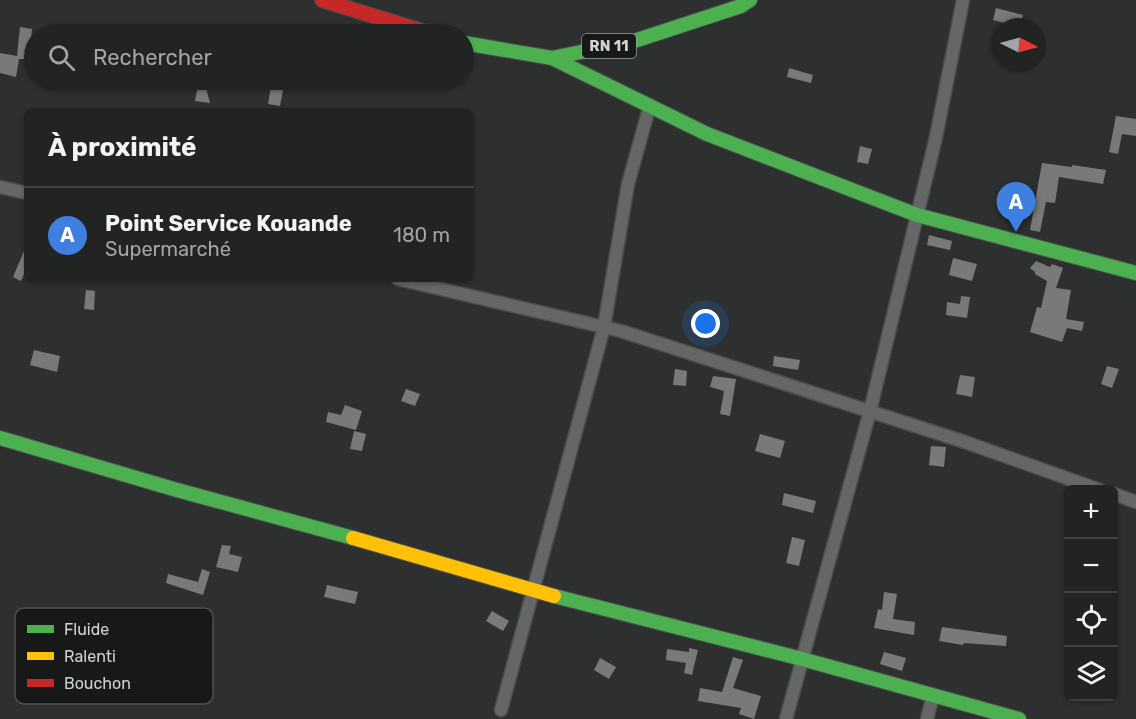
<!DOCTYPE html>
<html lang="fr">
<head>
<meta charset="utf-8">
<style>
	:root { --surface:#222423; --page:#2a2c2b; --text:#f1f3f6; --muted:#a2a4a6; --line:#3f4141; --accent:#979998 }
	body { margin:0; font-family:Rubik,sans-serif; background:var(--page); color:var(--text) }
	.controls { position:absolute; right:18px; bottom:18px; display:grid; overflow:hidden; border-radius:9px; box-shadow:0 2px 4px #0004 }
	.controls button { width:54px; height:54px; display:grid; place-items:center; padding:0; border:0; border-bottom:2px solid var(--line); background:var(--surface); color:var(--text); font:30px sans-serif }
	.compass { position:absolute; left:992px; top:18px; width:54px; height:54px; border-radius:50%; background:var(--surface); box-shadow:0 2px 4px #0004; rotate:96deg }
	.you { position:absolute; left:706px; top:324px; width:21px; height:21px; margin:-15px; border:4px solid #fff; border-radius:50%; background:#1a73e8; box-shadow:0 0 0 9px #1a73e833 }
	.badge { display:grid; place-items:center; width:39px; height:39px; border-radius:50%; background:var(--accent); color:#fff; font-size:20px; font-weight:700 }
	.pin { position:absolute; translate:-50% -50px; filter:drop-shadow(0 2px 3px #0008) }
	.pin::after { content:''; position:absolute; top:32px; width:21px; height:18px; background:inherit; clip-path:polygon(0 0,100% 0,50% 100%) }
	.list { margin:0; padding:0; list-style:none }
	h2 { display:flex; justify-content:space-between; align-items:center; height:78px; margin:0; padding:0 24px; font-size:26px }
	h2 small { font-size:20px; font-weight:400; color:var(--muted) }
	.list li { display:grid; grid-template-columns:39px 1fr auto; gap:18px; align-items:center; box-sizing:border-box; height:96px; padding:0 24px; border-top:2px solid var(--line) }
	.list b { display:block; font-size:22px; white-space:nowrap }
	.list p { margin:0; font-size:20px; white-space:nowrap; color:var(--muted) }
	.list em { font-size:20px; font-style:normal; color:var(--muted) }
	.icon { flex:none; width:33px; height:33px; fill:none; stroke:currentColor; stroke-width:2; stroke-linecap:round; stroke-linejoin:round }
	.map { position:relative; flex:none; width:1136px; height:719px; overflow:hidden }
	.search { position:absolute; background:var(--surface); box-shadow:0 2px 4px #0004; left:24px; top:24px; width:450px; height:66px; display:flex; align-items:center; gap:15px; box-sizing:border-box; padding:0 21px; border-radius:33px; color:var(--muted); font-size:22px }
	.panel { position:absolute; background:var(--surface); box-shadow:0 2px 4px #0004; left:24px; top:108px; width:450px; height:174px; border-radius:9px }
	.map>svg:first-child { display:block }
	.building { fill:#787a79 }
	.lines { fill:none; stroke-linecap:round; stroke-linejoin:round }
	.street-casing { stroke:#4b4d4c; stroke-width:15 }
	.fast-casing { stroke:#4b4d4c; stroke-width:16 }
	.slow-casing { stroke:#4b4d4c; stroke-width:16 }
	.jam-casing { stroke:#4b4d4c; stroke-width:16 }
	.street { stroke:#656666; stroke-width:12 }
	.fast { stroke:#4caf50; stroke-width:14 }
	.slow { stroke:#ffc107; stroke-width:14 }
	.jam { stroke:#c62828; stroke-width:14 }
	.labels { text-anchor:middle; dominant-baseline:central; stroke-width:6; stroke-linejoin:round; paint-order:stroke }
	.shield { fill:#171918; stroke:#989a9a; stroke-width:1.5 }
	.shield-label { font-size:15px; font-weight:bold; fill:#d0d2d1 }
	.key { fill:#171918; stroke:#4e5050; stroke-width:1.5 }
	.key-label { font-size:16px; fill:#d0d2d1 }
</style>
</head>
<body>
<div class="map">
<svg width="1136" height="719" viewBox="0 0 1136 719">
	<rect width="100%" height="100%" fill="#2e302f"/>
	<path class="building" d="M996,8l27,7 -3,12 -27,-7z
		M20,27l12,2 -2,21h4v9h-15l-3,18 -16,-4v-20l17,3z
		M789,68l24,7 -2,8 -24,-6z
		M199,80h5l6,23 -15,-2z
		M272,80h15l-2,10h-2l-3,16 -12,-2z
		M1116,116l20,3v17l-14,-2 -4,20 -9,-2z
		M860,146l12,3 -4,15 -11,-2z
		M1042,163l30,4v-2l34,5 -3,14 -44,-7 -4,26 -9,-1 -6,30 -10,-2z
		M929,235l23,6 -2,9 -23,-5z
		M27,244v24l-6,13 -8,-4z
		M953,258l24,6 -5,17 -23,-6z
		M1036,261l14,6 2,-3 11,4 -7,20 15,2 -5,29 18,3 -2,9 -15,-3 -5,14 -32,-10 7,-25 4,1 6,-27 -12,-7v-2l-5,-4z
		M86,290l9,1 -1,19 -10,-1z
		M961,296l9,1 -3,21 -21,-3 1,-13 13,2z
		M34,350l26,6 -3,16 -27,-7z
		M774,356l26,4 -2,10 -25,-4z
		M1107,366l12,3 -7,19 -11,-4z
		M675,369l12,2 -1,15 -13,-1z
		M960,375l15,2 -3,20 -16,-3z
		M713,376l23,3 -6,37 -10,-2 4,-23 -14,-4z
		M406,389l14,5 -5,12 -14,-5z
		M345,405l17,6 -6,19 -30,-8 2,-10 13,3z
		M354,431l12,3 -4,17 -12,-2z
		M760,434l25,7 -5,17 -25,-7z
		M931,446l15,1 -2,20 -15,-2z
		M784,493l32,8 -3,12 -31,-8z
		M792,537l13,3 -6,26 -13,-3z
		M222,545l9,1 -2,8 13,3 -4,15 -22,-5z
		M202,569l8,3 -7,23 -37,-12 2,-9 30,8z
		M327,585l31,7 -3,12 -31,-7z
		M884,592l13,2 -4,25 22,3 -1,13 -40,-7 4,-19 4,1z
		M492,611l17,10 -6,10 -17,-10z
		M942,627l65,9 -1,10 -42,-3 -1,2 -24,-4z
		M689,648l9,2 -6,25 -8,-2 2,-10 -20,-3 1,-11 22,3z
		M884,652l22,6 -4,13 -22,-7z
		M733,657l10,3 -10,28 28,8 -7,23 -15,-5 2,-6 -43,-7 2,-13 22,4z
		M600,658l16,9 -7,12 -15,-9z"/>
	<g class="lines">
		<g class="street-casing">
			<path id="street" d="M0,187l27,6
				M398,279l223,52 344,111 135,48
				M1114,494l22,8
				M501,710l103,-383 24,-143 22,-79
				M786,719l84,-308 66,-274 27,-137
				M927,719l6,-24"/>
		</g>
		<g class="fast-casing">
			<path id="fast" d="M464,43l88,15 82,-17 107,-35 9,-6
				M552,58l155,76 210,81 219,58
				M0,438l177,52 176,48
				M554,596l248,63 217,60"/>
		</g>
		<g class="slow-casing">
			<path id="slow" d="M353,538l201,58"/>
		</g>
		<g class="jam-casing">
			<path id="jam" d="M322,0l110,34"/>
		</g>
		<use href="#street" class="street"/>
		<use href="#fast" class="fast"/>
		<use href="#slow" class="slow"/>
		<use href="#jam" class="jam"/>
	</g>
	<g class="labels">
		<rect class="shield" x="582" y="34" width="54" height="24" rx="4.5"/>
		<g class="shield-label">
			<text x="609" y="46">RN 11</text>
		</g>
	</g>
	<rect x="15" y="608" width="198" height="96" rx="9" class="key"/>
	<rect x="27" y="625" width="27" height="8" fill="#4caf50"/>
	<rect x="27" y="652" width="27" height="8" fill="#ffc107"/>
	<rect x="27" y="679" width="27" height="8" fill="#c62828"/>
	<g class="key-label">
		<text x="64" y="635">Fluide</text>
		<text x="64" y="662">Ralenti</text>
		<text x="64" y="689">Bouchon</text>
	</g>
</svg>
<div class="controls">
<button>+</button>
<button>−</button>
<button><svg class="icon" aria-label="locate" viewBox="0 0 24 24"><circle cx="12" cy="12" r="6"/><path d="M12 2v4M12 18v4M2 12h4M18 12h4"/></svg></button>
<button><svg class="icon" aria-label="layers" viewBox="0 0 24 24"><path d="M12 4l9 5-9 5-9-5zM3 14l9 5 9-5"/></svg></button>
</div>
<svg class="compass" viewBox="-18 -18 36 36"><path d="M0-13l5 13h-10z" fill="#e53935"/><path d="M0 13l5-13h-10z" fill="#a2a4a6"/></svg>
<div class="you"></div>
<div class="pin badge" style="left:1016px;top:232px;background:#3f7fe0">A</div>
<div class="search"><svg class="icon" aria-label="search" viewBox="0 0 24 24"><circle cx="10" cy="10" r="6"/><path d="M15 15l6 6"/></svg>Rechercher</div>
<section class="panel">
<h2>À proximité<small></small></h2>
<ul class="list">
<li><span class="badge" style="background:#3f7fe0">A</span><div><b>Point Service Kouande</b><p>Supermarché</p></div><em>180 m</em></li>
</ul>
</section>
</div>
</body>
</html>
